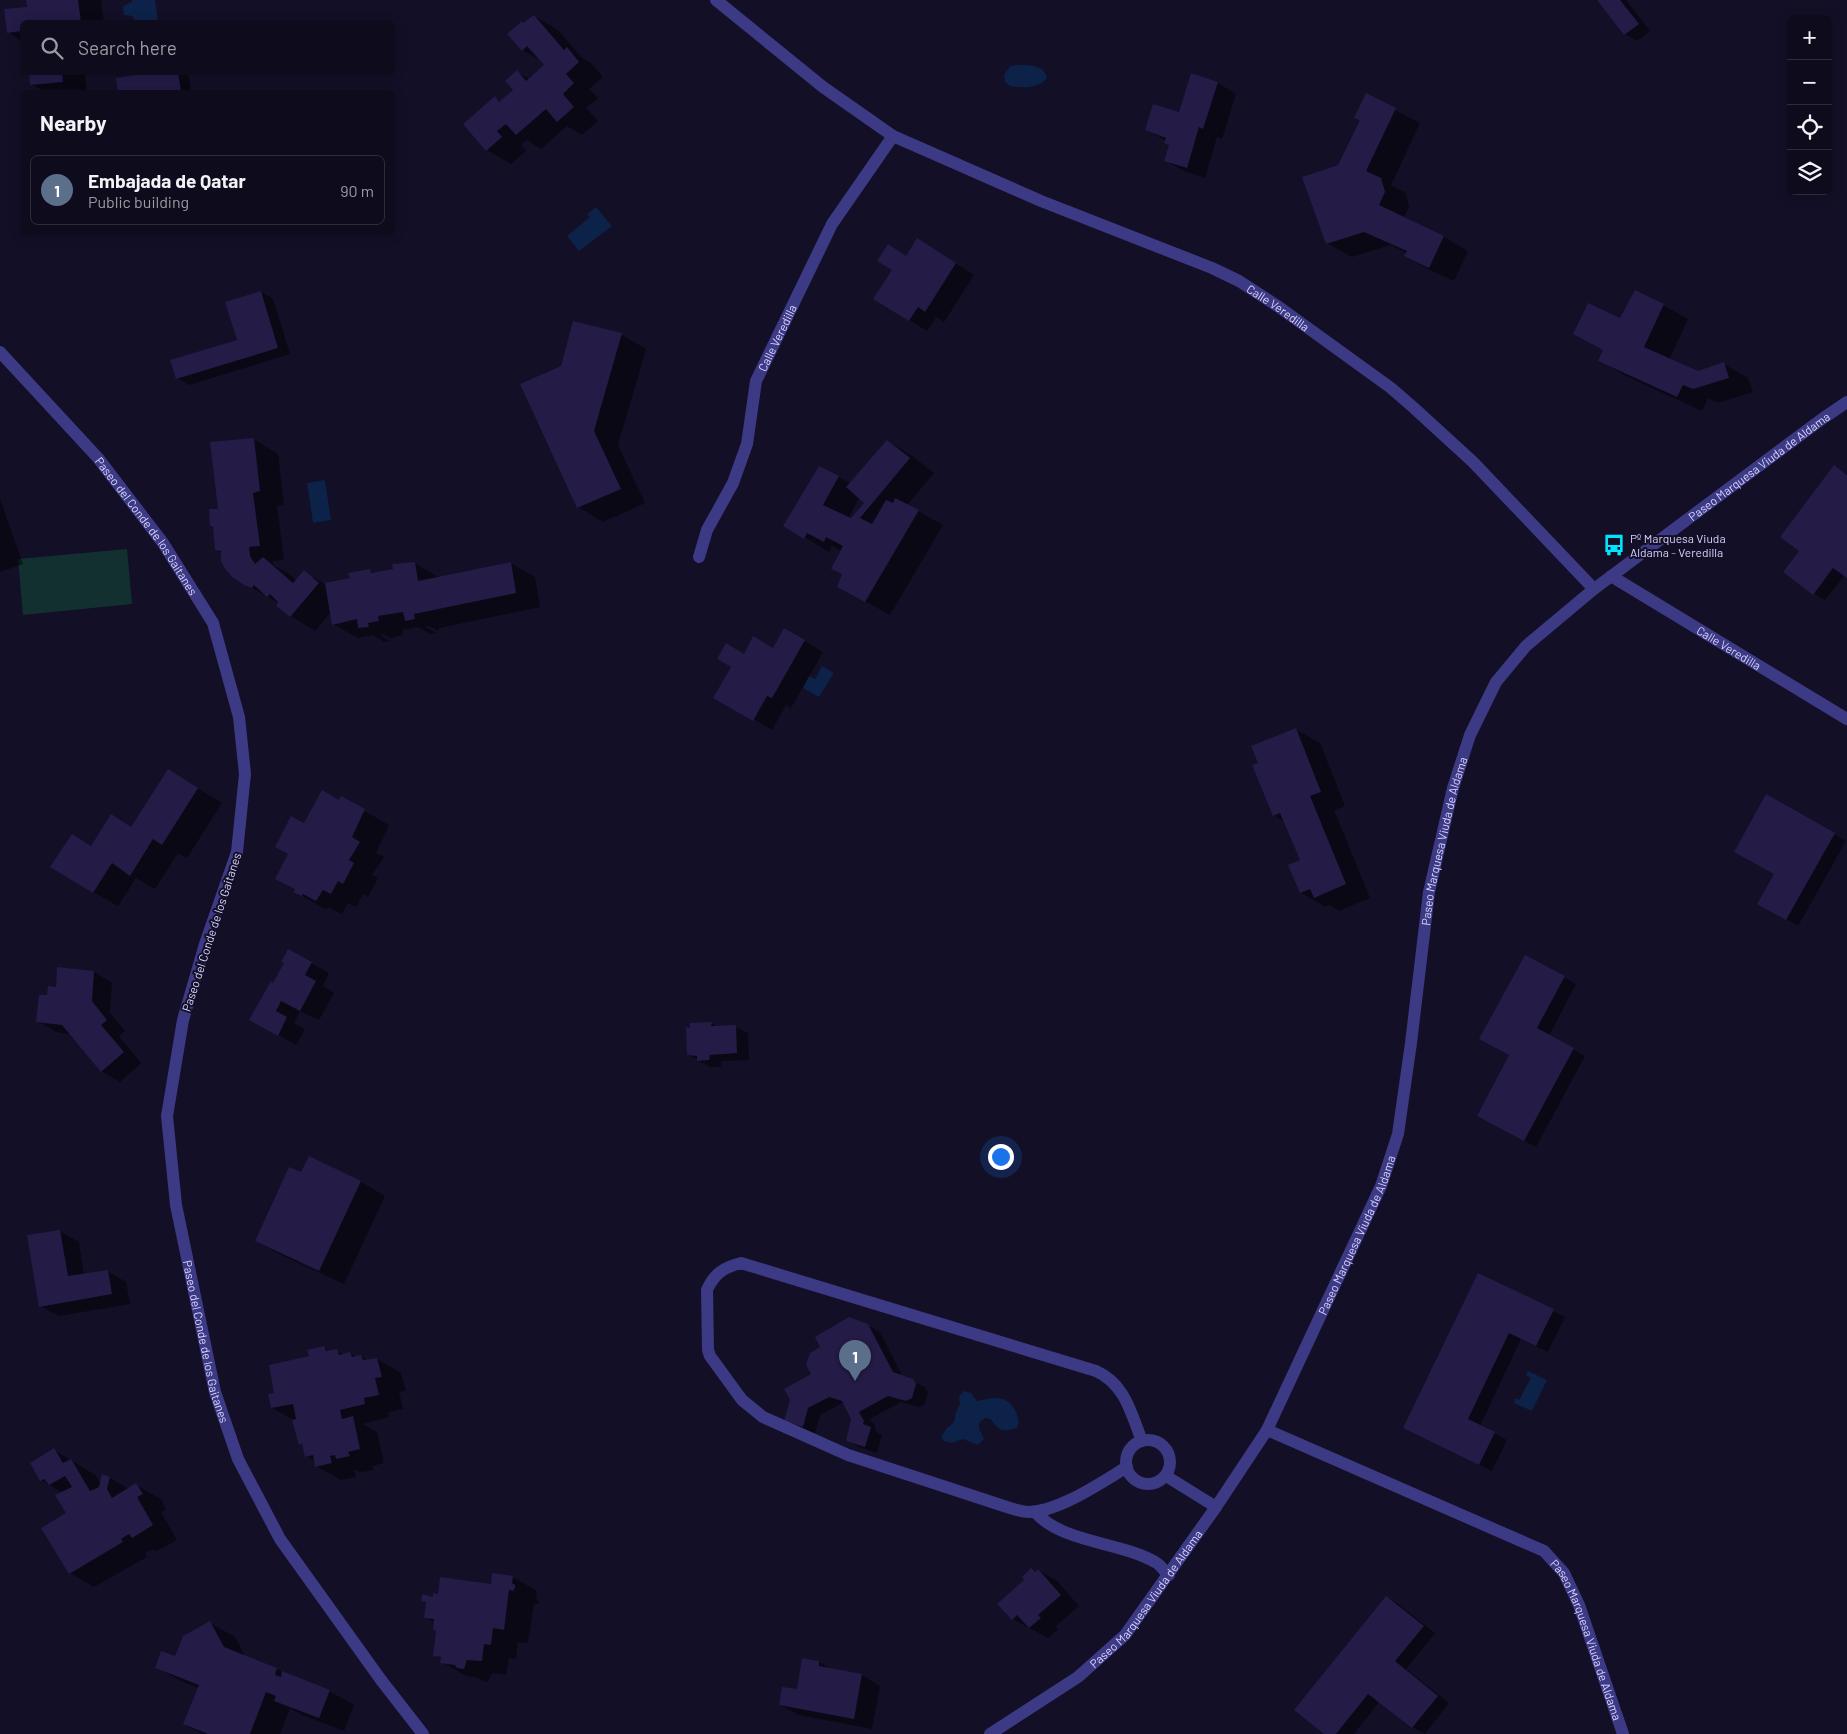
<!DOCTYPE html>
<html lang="en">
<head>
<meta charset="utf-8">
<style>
	:root { --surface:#0e0b1c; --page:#1c1929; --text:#f1f3f6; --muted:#9b9ba3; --line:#2e2b3b; --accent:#d93025 }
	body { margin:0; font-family:Barlow,sans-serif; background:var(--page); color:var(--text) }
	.controls { position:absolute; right:15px; top:15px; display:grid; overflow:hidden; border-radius:8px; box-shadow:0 2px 12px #0003 }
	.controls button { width:45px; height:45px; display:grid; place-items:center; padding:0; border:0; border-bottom:1px solid var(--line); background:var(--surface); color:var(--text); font:25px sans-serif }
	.you { position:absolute; left:1000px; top:1156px; width:18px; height:18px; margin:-12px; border:4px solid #fff; border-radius:50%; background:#1a73e8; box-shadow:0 0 0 8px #1a73e833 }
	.badge { display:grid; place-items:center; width:32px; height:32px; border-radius:50%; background:var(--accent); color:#fff; font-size:16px; font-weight:700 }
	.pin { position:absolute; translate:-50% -41px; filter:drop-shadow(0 1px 2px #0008) }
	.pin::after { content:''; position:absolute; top:26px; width:18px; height:15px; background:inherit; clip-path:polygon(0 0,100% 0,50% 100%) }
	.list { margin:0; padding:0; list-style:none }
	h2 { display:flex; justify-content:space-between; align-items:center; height:65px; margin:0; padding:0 20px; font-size:21px }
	h2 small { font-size:16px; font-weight:400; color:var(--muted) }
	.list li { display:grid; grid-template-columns:32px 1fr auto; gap:15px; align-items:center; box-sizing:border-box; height:70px; margin:0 10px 10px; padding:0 10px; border:1px solid var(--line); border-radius:8px }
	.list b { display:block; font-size:19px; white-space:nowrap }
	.list p { margin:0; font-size:16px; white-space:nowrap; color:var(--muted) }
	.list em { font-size:16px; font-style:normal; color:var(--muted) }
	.icon { flex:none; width:28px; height:28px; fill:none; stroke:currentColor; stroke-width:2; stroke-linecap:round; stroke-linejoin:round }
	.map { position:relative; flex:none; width:1847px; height:1734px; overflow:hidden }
	.search { position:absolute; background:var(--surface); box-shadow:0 2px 12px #0003; left:20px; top:20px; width:375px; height:55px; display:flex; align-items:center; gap:12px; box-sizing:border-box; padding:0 18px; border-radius:8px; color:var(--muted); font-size:19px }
	.panel { position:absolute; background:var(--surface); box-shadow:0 2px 12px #0003; left:20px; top:90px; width:375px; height:145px; border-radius:8px }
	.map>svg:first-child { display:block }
	.green { fill:#12302f }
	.water { fill:#0c2248 }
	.shadow { fill:#0007; fill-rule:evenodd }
	.building { fill:#241b47 }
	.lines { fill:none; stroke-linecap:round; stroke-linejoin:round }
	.minor { stroke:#3d3a85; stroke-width:12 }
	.labels { text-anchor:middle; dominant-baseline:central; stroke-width:4; stroke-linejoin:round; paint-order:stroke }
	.street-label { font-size:12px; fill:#d9d4ff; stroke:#130f26 }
	.poi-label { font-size:12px; fill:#d9d4ff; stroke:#130f26; text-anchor:start }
</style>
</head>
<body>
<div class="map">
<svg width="1847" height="1734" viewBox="0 0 1847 1734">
	<rect width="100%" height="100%" fill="#130f26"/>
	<path class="green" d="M127,549l5,55 -109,11 -5,-56z"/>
	<path class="water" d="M132,0h23l3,22h-23l-2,-6 -9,-1 -1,-9 9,-4z
		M1017,65c11,0 27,-1 30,13 -9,11 -24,10 -37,8l-5,-4 -1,-7 6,-9z
		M596,207l16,19 -33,25 -12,-15 23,-19 -3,-3z
		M325,480l6,40 -18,3 -6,-40z
		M822,666l12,7 -15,24 -16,-9 6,-12 6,3z
		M1528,1371l19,9 -15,31 -18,-8 1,-5 4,2 12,-22 -5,-3z
		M964,1391l7,2 6,8c16,-4 31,-7 39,11 2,6 4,10 1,16 -14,4 -18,4 -26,-9l-5,-1c-13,5 -5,13 -2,21l-6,6 -15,-6 -11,4 -8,-2 -3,-4 6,-9 7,-6 2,-10 4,-8 -1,-8z"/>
	<path class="shadow" d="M27,0h74l3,22h-82v19l-14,-9 20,-24z
		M1599,0h27l24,31 -13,10 -12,-7z
		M534,16l24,14 24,28 9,5 12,14 -14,12 9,9 -12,10 12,13 -16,14 -15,-9 -26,23 -14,-9 -6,5 5,6 -15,13 -24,-14 8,-52 6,4 14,-12 2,-18 12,7 17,-14 -4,-4 -20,-11 2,-26z
		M30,72h80v1l-25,2 2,17h-42l-14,-8z
		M164,72h16l9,5 2,15h-72l-2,-13z
		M1192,75l26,8 18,11 -14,45 -5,-2 -12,41 -21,-7 -18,-10 4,-16 -4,-4 -20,-12 34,-15z
		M1366,95l54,28 -29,62 15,8 3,14 -5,11 40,19 24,14 -14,30 -24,-11 -24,-14 1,-3 -17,-8 -38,12 -25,-14 12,-77 22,-46z
		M936,251l38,24 -30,47 -8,-5 -9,14 -18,-11 -2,-63z
		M261,292l12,7 17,55 -101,31 -12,-7 62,-37z
		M1663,305l25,14 -19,41 29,13 26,-9 24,14 5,14 -35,11 -10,-5 -6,13 -78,-36 -24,-14 21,-41z
		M574,322l48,13 24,14 -28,96 27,58 -42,19 -25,-15 -15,-140z
		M253,439l25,15 6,51 -7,1 7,54 -11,1v4l15,8 9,8 7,-9 21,12 26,-5 19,-8 5,3 20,-4 19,-7 26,15 71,-15 24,14 5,30 -101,21v3l-12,-6v3l10,5 -7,1 -12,-7 -16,3 1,5 -10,2v2l-12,-6v3l10,5 -7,1 -11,-7 -15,3 -25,-14 -2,-12 -16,19 -24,-15 -14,-10 2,-3 -34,-19 -23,-31 -6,-4 -1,-22 -4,-2z
		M888,441l24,15 22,17 -27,32 36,20 -53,90 -27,-15 -19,-25 -3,-24 -9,-5 -3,6 -44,-27 54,-48 12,7zM859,498l6,5 -14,17 -3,-1z
		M1834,467l13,7v103l-2,-2 -20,25 -11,-6z
		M0,499l23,65 -23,8z
		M785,630l38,22 -32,56 -5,-3 -14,25 -57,-33 29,-42 30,-6z
		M1295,729l25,14 25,63 -11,4 36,88 -31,13 -10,-6 -3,2 -25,-14v-32l-16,-39 -11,-7 -14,-52z
		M192,785l30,18 -35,55 -9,-5 -23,36 -19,-11 -18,28 -25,-14 -1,-45 40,-19z
		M1767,796l79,45 -48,85 -39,-23 16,-29z
		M342,798l47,27 -13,28 8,4 -12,18 6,3 -10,19 -5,-3 -7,13 -8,-4 -6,11 -14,-7 -1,3 -32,-18 9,-67 36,-24z
		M1525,956l51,28 -27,52 36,20 -49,91 -46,-25 21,-67z
		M311,963l18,10 -6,13 11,7 -15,27 -19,-9 -6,12 11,6 -9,16 -45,-25 23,-35z
		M58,969l36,3 18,11 -2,30 15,18 -6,5 22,27 -21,19 -19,-11 -31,-37 -14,-2 -18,-11 19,-33z
		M711,1023l7,4h18l12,6 1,27 -27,1 -1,6h-11l-21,-12z
		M310,1158l51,24 24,14 -41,88 -63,-29 -25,-14 46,-67z
		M60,1231l19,11 5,33 23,-4 19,11 4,22 -71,12 -19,-10z
		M1478,1274l87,43 -17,35 -27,-13 -41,87 27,14 -15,31 -88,-43z
		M867,1325l13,7 23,45 22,10 3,5 -4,13 -5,2 -18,-5 -31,17 6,9 -1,3 7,4 -5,18 -18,-6 -12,-7 6,-21 -8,-15 -3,-1 -22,12 -5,18 -17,-6 -12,-7 26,-46z
		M324,1348l7,4 6,-1 7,4 6,-2 6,4 5,-1 8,5 8,-2 24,14 5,18 -7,1 4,17 -15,3 1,5 -26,7 14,8 7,31 -12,3 2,4 -12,2 -8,-2 2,7 -15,3 -25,-14 -1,-5 -9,-5 -2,-9 -4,-3 -6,-24 -22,-12 4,-14 35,-37z
		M54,1450l41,25 6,9 9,-6 19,11 7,-4 25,14 5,10 -5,3 16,28 -20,11 -4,-2 -8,4 2,4 -53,30 -24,-14 -2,-59 -5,-21 -22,-13z
		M1032,1570l4,2 2,-2 19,11 22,25 -23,20 2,3 -10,9 -35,-19 13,-39z
		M513,1577l24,14 -1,8 4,4 -6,1 -6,39 -10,-1 -2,17 -7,-1 -3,17 -14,-2 -4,9 -5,-1 -7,-4 -10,-1 -24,-14v-3l-8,-4 3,-24 -2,-8 -10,-6 2,-14 -5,-3 70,-14z
		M1386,1597l12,7 37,29 -29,36 43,34 -24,31 -13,-7 -32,-26 -26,33h-28z
		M210,1623l25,14 10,19 84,35 25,14 -10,26 -44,-17 -10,-6 -10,26h-78l-18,-10 15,-36 -18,-7 -25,-14 19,-9z
		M819,1662l14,8 29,5 18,11 -8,43 -73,-14 -19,-10 18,-14z"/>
	<path class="building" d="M26,0h52l3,22h-59v9l-15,2 -3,-24 23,-2z
		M1597,0h23l19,24 -15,11z
		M534,15l30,35 3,-3 12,15 -13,12 8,9 -11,11 11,13 -17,15 -11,-13 -30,26 -10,-11 -9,7 5,6 -16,14 -23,-27 32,-28 4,6 14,-12 -8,-9 12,-11 9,11 18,-16 -17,-19 -5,5 -15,-17 15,-13 1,2z
		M29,72h33l1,10 -33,3z
		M155,72h23l3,20h-63l-2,-14z
		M1191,73l27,9 -15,47 -4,-2 -12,41 -23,-7 5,-16 -5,-2 2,-5 -21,-8 8,-26 26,8z
		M1366,93l30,15 -30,63 15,7 4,14 -6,13 65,31 -15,32 -25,-12 3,-5 -43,-19 -38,12 -24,-67 36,-12 22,-45 -6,-2z
		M917,238l39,25 -31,49 -7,-5 -9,14 -36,-22 19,-29 -15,-9 11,-17 18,12z
		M1635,290l29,14 -20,43 54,24 26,-9 5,16 -36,11 -10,-4 -6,12 -79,-36 5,-11 -30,-16 15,-31 32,15z
		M261,291l17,57 -102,31 -6,-19 67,-20 -12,-38z
		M573,321l49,12 -28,98 27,58 -44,19 -57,-124 41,-18z
		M254,438l6,53 -7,2 7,53 -11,1 1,9 5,8 8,-7 30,26 11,-13 15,13 -29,34 -14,-11 2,-4 -8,-8 -3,3 -13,-12 -2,3 -8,-3 -12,-8 -6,-7 -5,-8v-11l-6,-1 -2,-24h-3l-1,-17h9l-8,-67z
		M887,440l23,18 -50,60 12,6 14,-24 7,3 2,-5 24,12 -54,92 -28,-15 5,-13 -11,-5 12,-23 -17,-9 -2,5 -17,-9 -3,6 -21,-13 36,-60 20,10 -16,29 28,13 13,-15 -18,-16z
		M1834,465l13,10v103l-14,-10 -20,27 -30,-23 16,-21 -19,-14z
		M415,562l3,19 93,-19 5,31 -102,21 1,5 -10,2 -2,-9 -25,4 1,5 -11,2 1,4 -11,1 -1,-9 -25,6 -7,-42 25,-5 -2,-5 22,-4 1,4 22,-4 -1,-5z
		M784,628l21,12 -33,58 -5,-2 -14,25 -40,-23 18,-31 -14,-8 9,-16 18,11 9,-18 20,12z
		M1296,728l25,64 -11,4 36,88 -32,14 -4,-9 -10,4 -12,-28 12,-5 -20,-47 -7,3 -21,-51 6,-2 -7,-17z
		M168,769l30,19 -36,57 -9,-6 -23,37 -18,-13 -19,30 -43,-26 22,-33 19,12 20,-32 20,13z
		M322,790l17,10 2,-4 24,13 -13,28 8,5 -11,18 5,3 -11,21 -5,-3 -7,13 -8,-4 -7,11 -13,-7 -1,2 -9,-4 2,-3 -20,-10 13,-25 -13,-7 16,-31 13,7z
		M1766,794l69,39 -49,87 -29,-16 17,-30 -40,-22z
		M288,949l24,13 -7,13 11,6 -16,30 -19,-10 -5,10 11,6 -9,19 -29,-16 22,-39 2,2 11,-20 -3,-1z
		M1525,955l40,21 -28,52 37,20 -50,93 -47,-25 32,-61 -30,-16z
		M57,967l37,4 -2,30 15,19 -6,5 23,27 -23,20 -39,-47 -26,-3 3,-27h8l1,-9 8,1z
		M712,1022l-1,4 25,-1 1,28 -27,2 -1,5 -12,1v-5l-10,-1 -1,-28 4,1v-5z
		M309,1156l52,25 -42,90 -64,-30 34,-74 12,5z
		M60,1230l8,46 40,-6 4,24 -73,13 -12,-72z
		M1478,1273l76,36 -18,37 -27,-13 -41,86 27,13 -16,33 -76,-37z
		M849,1317l19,7 25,48 20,7 3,5 -4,14 -6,3 -18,-5 -29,16 5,9 -1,3 8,3 -6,20 -19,-6 5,-22 -9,-18 -13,-4 -21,11 -5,19 -19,-6 6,-21 -6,-11 27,-15 -5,-9 4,-12 10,-6 -5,-10z
		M324,1346l2,5 11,-2 2,6 11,-3 2,5 9,-2 2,5 14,-2 5,19 -7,1 4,17 -15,3 1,6 -25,6 2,9 11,-3 7,33 -12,3 2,4 -14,3 -1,-4 -5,1 2,7 -17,4 -2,-12 -8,2 -3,-13 -3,1 -7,-25 4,-1 -3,-15 -22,4 -3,-14 6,-1 -5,-28 40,-9 -2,-6z
		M54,1448l9,15 8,-4 19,32 9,-4 3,-13 8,3 -3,12 5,9 24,-15 7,11 -6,3 16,28 -21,13 -3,-4 -8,5 2,3 -54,32 -28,-46 25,-15 -11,-18 17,-8 -7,-11 -16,9 -5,-6 -4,2 -10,-18z
		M1031,1568l4,4 3,-3 23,26 -23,20 3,3 -12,10 -12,-13 -5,5 -15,-16 27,-24 -2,-3z
		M492,1573l21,3 -1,7 3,2v3l-2,3 -4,-1 -5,40 -11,-2 -2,17 -7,-1 -2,17 -15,-1 -3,9 -7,-1 -2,-3 -15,-2 1,-6 -8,-1 3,-25 -3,-1 1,-11 -10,-1 2,-16 -5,-1 1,-7 11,3v-4l5,1 2,-17 51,7z
		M1386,1596l38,30 -29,35 43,35 -26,32 -44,-34 -32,40h-12l-30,-24z
		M210,1621l14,26 53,21 -2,7 6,2 1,-6 48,19 -11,28 -45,-17 2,-5 -10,-4 -16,42h-42l-25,-10 16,-39 -44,-17 6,-17 14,5 8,-20z
		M802,1658l17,3v5l43,8 -8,45 -75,-14 3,-18 15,2z"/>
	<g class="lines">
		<g class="minor">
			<path id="s1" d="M716,0l107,87 70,49 148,65 171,67 27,13 40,26 112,81 23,20 59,54 121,127"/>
			<path id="s2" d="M0,352l98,106 65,85 50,80 26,94 6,57 -8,78 -32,92 -22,76 -16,96 9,89 39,187 23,67 42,80 101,141 42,54"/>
			<path id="s3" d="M699,557l8,-27 26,-47 14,-39 9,-63 76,-157 61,-88"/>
			<path id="s4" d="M1611,576l236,143"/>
			<path id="s5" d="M1267,1430l277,121 20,22 15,32 44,129"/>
			<circle cx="1148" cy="1462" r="22"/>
			<path d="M1127,1467c-27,16 -67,44 -98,45 -7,0 -13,-2 -19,-4l-162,-53 -85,-38 -21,-17 -32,-44 -2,-6 -1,-60c7,-16 17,-23 34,-27l355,108c29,13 35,42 46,70"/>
			<path d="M1166,1476l50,31"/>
			<path d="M1035,1512c27,31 86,30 120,50 5,2 9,9 14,13"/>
			<path id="s6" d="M990,1734l88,-57 47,-42 91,-128 51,-77 114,-244 17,-52 13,-91 18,-151 24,-104 17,-53 26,-53 30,-36 68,-57 228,-170 25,-17"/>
		</g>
	</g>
	<defs>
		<g id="bus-bare" transform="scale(1.725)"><path d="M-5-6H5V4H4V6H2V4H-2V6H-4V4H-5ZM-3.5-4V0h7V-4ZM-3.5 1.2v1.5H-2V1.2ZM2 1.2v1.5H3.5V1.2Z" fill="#00e5ff" stroke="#130f26" stroke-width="2.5" paint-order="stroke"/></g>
	</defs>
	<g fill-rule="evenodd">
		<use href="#bus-bare" x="1614" y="545"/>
	</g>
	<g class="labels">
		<g class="street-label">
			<text stroke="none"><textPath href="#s1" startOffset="646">Calle Veredilla</textPath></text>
			<text stroke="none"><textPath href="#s3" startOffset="235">Calle Veredilla</textPath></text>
			<text stroke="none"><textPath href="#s6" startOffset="1548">Paseo Marquesa Viuda de Aldama</textPath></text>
			<text stroke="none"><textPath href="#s2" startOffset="228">Paseo del Conde de los Gaitanes</textPath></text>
			<text stroke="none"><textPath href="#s4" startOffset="138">Calle Veredilla</textPath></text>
			<text stroke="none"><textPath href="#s6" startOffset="1038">Paseo Marquesa Viuda de Aldama</textPath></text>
			<text transform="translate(211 932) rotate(-72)">Paseo del Conde de los Gaitanes</text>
			<text stroke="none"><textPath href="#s6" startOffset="632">Paseo Marquesa Viuda de Aldama</textPath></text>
			<text stroke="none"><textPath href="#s2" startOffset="1082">Paseo del Conde de los Gaitanes</textPath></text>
			<text stroke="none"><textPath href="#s6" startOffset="209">Paseo Marquesa Viuda de Aldama</textPath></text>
			<text stroke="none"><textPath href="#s5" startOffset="402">Paseo Marquesa Viuda de Aldama</textPath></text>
		</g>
		<g class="poi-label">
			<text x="1630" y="538">Pº Marquesa Viuda<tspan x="1630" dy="14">Aldama - Veredilla</tspan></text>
		</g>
	</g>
</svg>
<div class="controls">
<button>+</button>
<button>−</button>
<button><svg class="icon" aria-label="locate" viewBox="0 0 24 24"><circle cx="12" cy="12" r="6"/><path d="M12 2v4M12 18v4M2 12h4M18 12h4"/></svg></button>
<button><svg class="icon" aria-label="layers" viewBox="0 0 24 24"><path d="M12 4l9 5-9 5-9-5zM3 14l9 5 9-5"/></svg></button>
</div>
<div class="you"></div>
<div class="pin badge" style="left:855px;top:1381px;background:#5c6f8a">1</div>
<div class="search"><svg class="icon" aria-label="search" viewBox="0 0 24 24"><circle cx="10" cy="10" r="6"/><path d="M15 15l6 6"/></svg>Search here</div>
<section class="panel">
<h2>Nearby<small></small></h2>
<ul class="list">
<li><span class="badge" style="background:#5c6f8a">1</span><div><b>Embajada de Qatar</b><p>Public building</p></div><em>90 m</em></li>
</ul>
</section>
</div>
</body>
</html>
